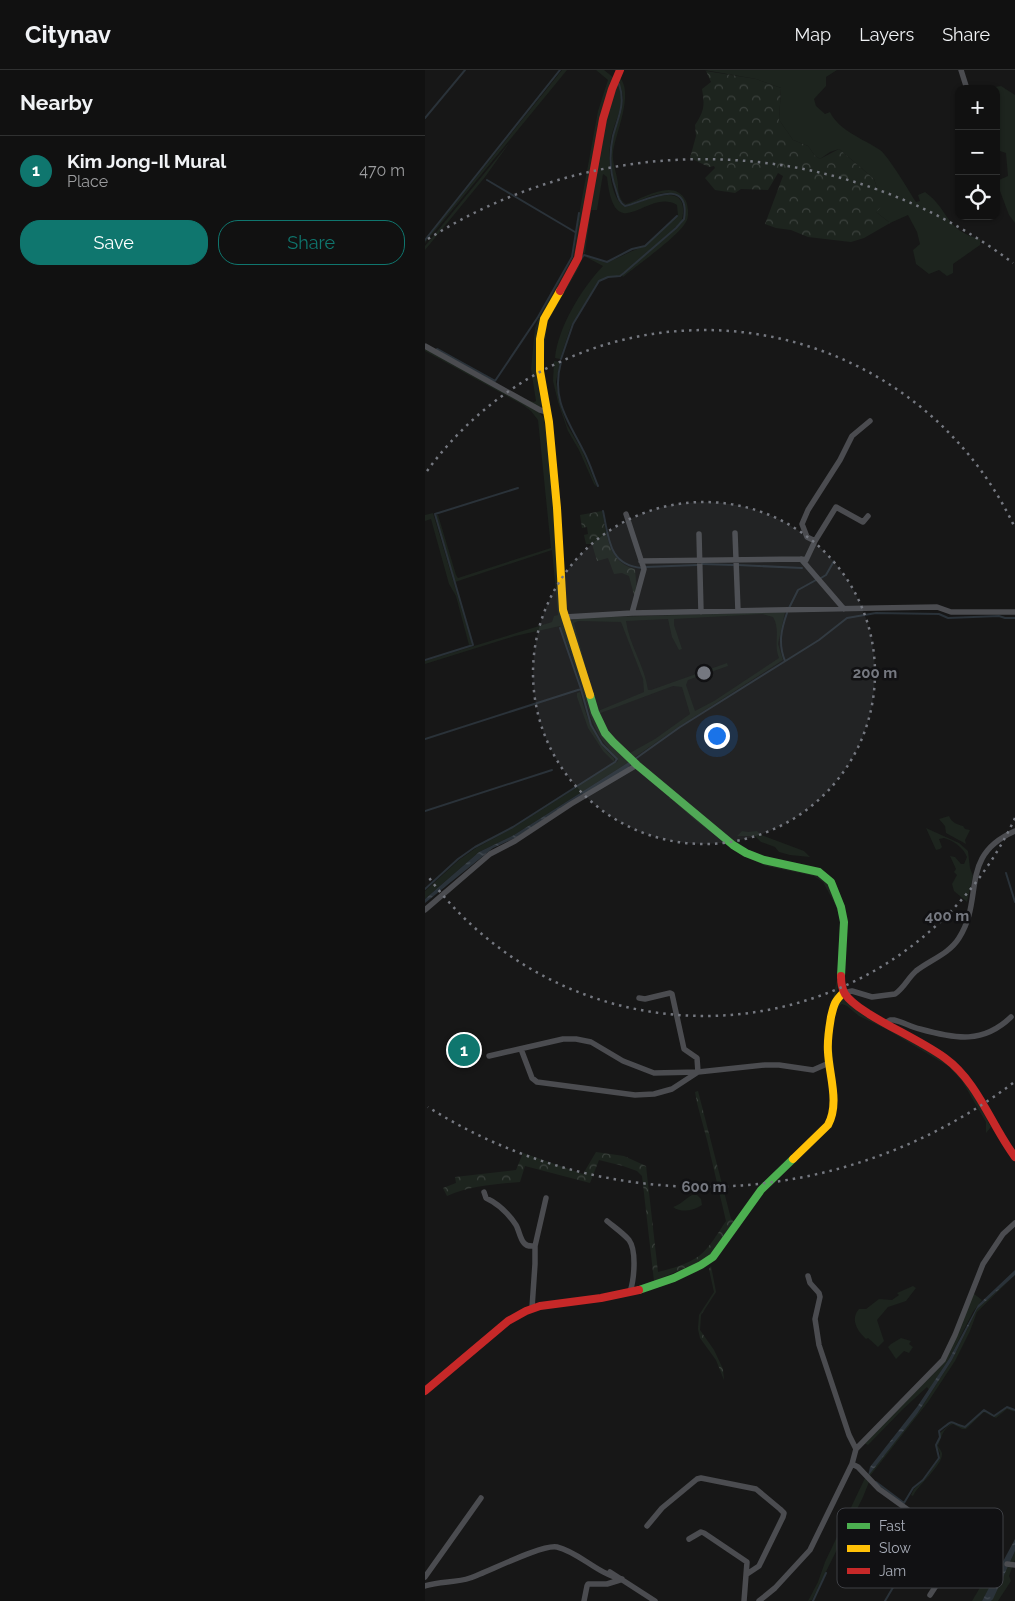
<!DOCTYPE html>
<html lang="en">
<head>
<meta charset="utf-8">
<style>
	:root { --surface:#111; --page:#1a1a1a; --text:#f1f3f6; --muted:#9c9d9f; --line:#303131; --accent:#0f766e }
	body { margin:0; font-family:Raleway,sans-serif; background:var(--page); color:var(--text) }
	.controls { position:absolute; right:15px; top:15px; display:grid; overflow:hidden; border-radius:10px; box-shadow:0 1px 4px #0004 }
	.controls button { width:45px; height:45px; display:grid; place-items:center; padding:0; border:0; border-bottom:1px solid var(--line); background:var(--surface); color:var(--text); font:25px sans-serif }
	.you { position:absolute; left:291px; top:665px; width:18px; height:18px; margin:-12px; border:4px solid #fff; border-radius:50%; background:#1a73e8; box-shadow:0 0 0 8px #1a73e833 }
	.badge { display:grid; place-items:center; width:32px; height:32px; border-radius:50%; background:var(--accent); color:#fff; font-size:16px; font-weight:700 }
	.pin { position:absolute; translate:-50% -50%; border:2px solid #fff; box-shadow:0 1px 5px #0006 }
	.list { margin:0; padding:0; list-style:none }
	h2 { display:flex; justify-content:space-between; align-items:center; height:65px; margin:0; padding:0 20px; font-size:21px }
	h2 small { font-size:16px; font-weight:400; color:var(--muted) }
	.list li { display:grid; grid-template-columns:32px 1fr auto; gap:15px; align-items:center; box-sizing:border-box; height:70px; padding:0 20px; border-top:1px solid var(--line) }
	.list b { display:block; font-size:19px; white-space:nowrap }
	.list p { margin:0; font-size:16px; white-space:nowrap; color:var(--muted) }
	.list em { font-size:16px; font-style:normal; color:var(--muted) }
	.actions { display:flex; gap:10px; padding:15px 20px }
	.actions a { flex:1; padding:11px 0; border:1px solid var(--accent); border-radius:20px; text-align:center; font-size:18px; color:var(--accent) }
	.actions .main { background:var(--accent); color:#fff }
	.icon { flex:none; width:28px; height:28px; fill:none; stroke:currentColor; stroke-width:2; stroke-linecap:round; stroke-linejoin:round }
	.map { position:relative; flex:none; width:590px; height:1531px; overflow:hidden }
	header { display:flex; align-items:center; gap:30px; box-sizing:border-box; height:70px; padding:0 25px; background:var(--surface); border-bottom:1px solid var(--line) }
	header strong { font-size:24px }
	nav { display:flex; gap:28px; margin-inline-start:auto; font-size:18px }
	main { display:flex }
	aside { flex:1; background:var(--surface) }
	.map>svg:first-child { display:block }
	.grass { fill:#1d241e; fill-rule:evenodd }
	.forest { fill:url(#forest-crowns) }
	.water { fill:url(#water-ripples) }
	.lines { fill:none; stroke-linecap:round; stroke-linejoin:round }
	.stream { stroke:#2a3239; stroke-width:2 }
	.street { stroke:#4b4c50; stroke-width:5.5 }
	.fast { stroke:#4caf50; stroke-width:8 }
	.slow { stroke:#ffc107; stroke-width:8 }
	.jam { stroke:#c62828; stroke-width:8 }
	.ring { fill:none; stroke:#757880; stroke-width:2.5; stroke-dasharray:2.5 5 }
	.key { fill:#111113; stroke:#3e4045; stroke-width:1 }
	.key-label { font-size:14px; fill:#a8adb8 }
	.centre { fill:#757880; stroke:#111113; stroke-width:2.5 }
	.ring-label { font-size:15px; text-anchor:middle; font-weight:bold; fill:#757880; stroke:#111113; stroke-width:5; stroke-linejoin:round; paint-order:stroke }
</style>
</head>
<body>
<header>
<strong>Citynav</strong>
<nav><a>Map</a><a>Layers</a><a>Share</a></nav>
</header>
<main>
<aside>
<h2>Nearby<small></small></h2>
<ul class="list">
<li><span class="badge">1</span><div><b>Kim Jong-Il Mural</b><p>Place</p></div><em>470 m</em></li>
</ul>
<div class="actions"><a class="main">Save</a><a>Share</a></div>
</aside>
<div class="map">
<svg width="590" height="1531" viewBox="0 0 590 1531">
	<defs>
		<pattern id="forest-crowns" width="20" height="18" patternUnits="userSpaceOnUse" patternTransform="scale(1.25)"><rect width="20" height="18" fill="#1d241e"/><path d="M2 6a3 3 0 1 1 6 0M12 15a3 3 0 1 1 6 0" fill="none" stroke="#3b413d"/></pattern>
		<pattern id="water-ripples" width="26" height="14" patternUnits="userSpaceOnUse" patternTransform="scale(1.25)"><rect width="26" height="14" fill="#2a3239"/><path d="M2 4q2-2 4 0t4 0M15 11q2-2 4 0t4 0" fill="none" stroke="#464d54"/></pattern>
	</defs>
	<rect width="100%" height="100%" fill="#171717"/>
	<path class="grass" d="M137,0h5l-142,173v-2z
		M171,0h8l10,8 -38,177 -32,61 -7,50 2,26 4,13 -2,3 -17,-9 10,3 2,-1 -5,-32 4,-41 6,-16 32,-54 7,-49 18,-98 10,-31z
		M279,0h133l-11,7v9l-12,13 2,7 9,8 5,-2c9,19 34,27 50,38 9,7 29,41 36,52l4,-1 -2,-6 7,-3c25,18 19,38 55,47v6l-27,19v9l-6,3 -8,-6 -10,4 -13,-10 -3,-14 7,-6 -3,-12 -9,-17 -18,8 -14,-11 1,-24 -3,-9 -35,-30 -9,3 -10,7 -5,-3 -7,-10 -15,-6 -14,-20 2,-32 -25,-9z
		M194,7c16,15 -4,57 -6,76 -1,10 4,20 5,31 0,7 1,16 8,20 17,-5 48,-27 60,-3 2,5 3,13 1,19 -6,15 -50,45 -64,57l-1,-2 59,-51c4,-6 5,-12 3,-19 -9,-26 -43,-3 -58,0 -7,-5 -9,-12 -11,-20 -4,-15 -5,-31 -2,-46 4,-18 15,-36 7,-53 0,6 2,12 1,19 -2,11 -8,22 -10,33 -3,17 -3,62 15,69 19,-6 65,-30 56,13 -4,7 -56,52 -62,55 -8,3 -15,1 -22,7l-27,44 -11,33 -5,-1c3,-31 27,-70 48,-92l-19,-10 23,7 25,-12 13,-5 33,-30 -1,-11c-30,-18 -62,45 -70,-28l-4,-3 -6,36h-6l-6,43 -2,1 -4,13 -32,56 -3,34 -3,-1 2,-28 28,-53 36,-164z
		M576,16l14,9v128l-6,-8 -12,-32 2,-3 9,-4 -2,-23 -6,-2 -4,-8v-54h-14z
		M85,72l-25,35 -60,73v-4z
		M0,278l113,63 6,7 8,63 9,129 31,99 37,53 -115,73 -35,17 -54,47v-8l34,-31 17,-12 37,-20 105,-67 -1,-3c-24,-25 -25,-38 -35,-69 -6,-21 -14,-42 -22,-63l-45,10 -90,28v-3l127,-39 2,-6 4,-1 -6,-65 -97,32 -19,-67h2l18,60 2,3 93,-30 -13,-128 -7,-9 -8,-6 -98,-54z
		M129,291l6,1 -4,20 5,25 6,18 15,25 15,37 -3,-3 -15,-34 -11,-19 -10,-29 -5,-21z
		M8,443l39,131 -3,1 -13,-49 -7,-12 -18,-65 -6,2v-6z
		M360,542l-7,32 5,16 -103,66 -48,33 -4,-5 27,-15 35,-25 -8,-27 -9,-1 -75,28v-3l46,-19 -1,-13 -22,-57 -43,-1 -4,2 12,45 3,16 -20,-63 11,-3zM337,544l11,3c8,13 0,27 6,41l-65,43 -19,10 -9,-26 2,-5 40,-14 -1,-3 -76,27h-3c-3,-24 -19,-45 -22,-69l42,-2 4,18 7,13 3,-1 -8,-24v-6z
		M155,622c6,25 14,48 34,66v4l-11,-11 -15,-23 -11,-31v-4z
		M245,727l60,49 84,27 14,9 13,35 -2,64 -4,18 -2,-1 4,-18 3,-61 -4,-13 -13,-24 -9,-6 -48,-10 -26,-12 -44,-33 -25,-22h-2z
		M524,746c2,6 9,9 14,10l2,3 5,1 -5,10 1,4 -20,-11 -1,-7 -6,-7z
		M501,758l33,15 9,8 2,17 3,8 -6,26 -13,-11 -2,-7 5,-9 -3,-3 2,-3 -6,-13 5,1 6,7h3l3,-7c-4,-10 -13,-16 -23,-19l-5,1 3,8 -2,2 -4,1z
		M317,761l6,1 9,-1 4,4 43,16 6,6 -20,-2 -11,-3 -4,-5 -14,-5 -6,-6h-18z
		M417,928l19,13 89,53 17,19 24,44 -5,6v-11l-24,-41 -14,-15 -60,-36 -29,-14 -12,-10 -5,-2c-18,11 -7,63 -6,82 0,6 0,13 -1,19l-6,-70 7,-32z
		M267,1125h5l4,4 1,6c-8,6 -21,8 -29,2 7,-2 12,-8 19,-12z
		M590,1205l-38,37 -7,19 -15,30 -27,41 -58,74 -2,-1 49,-61 35,-54 25,-51z
		M488,1216l3,2 -10,13 -18,6 -11,13 7,21 -6,6 -10,-9 -2,1c-9,-8 -16,-20 -7,-30h7l13,-10 13,1 7,-5 -2,-2z
		M548,1223l9,7 -9,12 -24,47 -20,31 -2,-3 -25,23 -34,35 -4,-2 71,-71z
		M476,1268l10,3 -2,3 4,3 -4,6 -5,-2 -8,8 -8,-12 3,-3z
		M582,1338h4l4,4 -8,-3 -11,9 -12,-6 -18,17h-4l-9,-5c-10,4 -11,12 -15,22 1,2 3,4 4,7 2,11 -24,32 -29,43l-2,-1 3,-6 10,-9 16,-22v-5l-3,-6 3,-14 13,-11 12,6 18,-17h3l9,5z
		M440,1408l4,4 -6,15 -51,103 -4,1 10,-19 7,-20z
		M590,1481v9l-6,16 2,5 -13,20h-7z
		M575,1491l4,1 -22,39h-10l23,-39z"/>
	<path class="forest" d="M281,1l50,8 25,9 -2,32 14,20 15,6 7,10 5,3 19,-10 35,30 3,9 7,7 -2,11 -6,6 14,11 -26,15 -13,4 -43,-5 -17,-7 -15,-2 -11,-4 18,-48 -5,-3 -10,17 -27,-1 -6,4 -20,-3 -10,-12 10,-10 -1,-2 -5,1 -19,-9 6,-22 -1,-11c9,-14 10,-19 7,-36l9,-7z
		M177,441c5,23 5,51 33,58l2,25 -3,1 -5,-19 -7,-3 -8,1 -6,-16 -11,3 -5,-17h-6l-2,-9 4,-1 -1,-7 -5,1 -2,-13z
		M273,1021l33,128 3,2 -20,29 -10,10 -50,21 -12,-105 -5,-5 -14,-5 -24,-6 -9,23 -65,-17 -5,16c-24,2 -51,4 -73,14l-4,-8 13,-5 -1,-6 61,-7 7,-17 60,21 13,-22 28,4 22,10 12,106c13,-3 30,-8 41,-16 11,-9 19,-23 27,-35l-19,-81 -10,-37 -2,-11z
		M286,1196l5,26 -15,23 -1,15 14,20 9,19 1,11 -8,-20 -16,-22 -2,-9 1,-14 15,-23 -5,-23z"/>
	<path class="water" d="M204,692l2,2 -3,4 -113,70 -22,10 -68,55v-4l54,-47 35,-17z
		M590,1200v5l-38,34 -25,51 -35,54 -49,62 2,-9 47,-60 32,-48 29,-54z
		M590,1469v12l-22,48 -2,2h-9z"/>
	<g class="lines">
		<path class="stream" d="M0,48l40,-48
			M62,110l88,52
			M0,170l135,-170
			M156,189l3,-4 23,7 25,-13 13,-3 32,-30
			M12,279l58,32 43,-64 34,-60 7,-44
			M136,289l12,-35 26,-43 9,-4 12,-1 4,-3 52,-45 8,-9c7,-46 -42,-16 -59,-13 -6,-4 -7,-9 -9,-16 -6,-17 -7,-36 -3,-54 5,-19 13,-32 6,-52
			M136,292c-10,36 6,57 22,88 6,11 10,24 15,36
			M178,441c6,27 5,54 39,57
			M277,494l31,1
			M313,495l64,3
			M221,497l51,-2
			M396,508l5,-3 8,-14
			M364,538l9,-18 18,-10
			M0,590l48,-15 -38,-131 83,-26
			M360,591c-7,-17 -4,-31 2,-48
			M0,669l156,-50
			M210,689l45,-32 139,-87 28,-22 29,-5 63,1 9,4 51,-2 6,2h10
			M0,741l127,-41
			M581,803l9,29
			M0,819l33,-30 17,-12 38,-20 102,-65 2,-3 -15,-15 -11,-19 -10,-36 -21,-61
			M451,1412l28,21 9,-15 10,-8 16,-22 -3,-13 4,-8 -1,-6c18,-14 8,-8 26,-4l19,-17 10,6 13,-9 8,3
			M388,1531l13,-28
			M460,1531l43,-73 -11,-8"/>
		<path class="street" d="M536,0l6,19
			M0,276l115,64 7,2
			M201,444l18,55 -12,44
			M310,463l3,78
			M274,464l2,78
			M390,471l-8,-4 -5,-13 6,-14 32,-50 12,-24 18,-15
			M376,489l5,1 9,-19 21,-34 27,15 5,-6
			M216,491l160,-2 43,50
			M140,547l67,-4 246,-5 59,-1 14,5h64
			M0,840l65,-56 25,-13 56,-37 66,-39
			M418,923l9,-2 20,6 23,-3c9,-6 13,-16 21,-23 14,-11 33,-17 43,-33 26,-41 -1,-82 56,-107
			M460,953l5,-3h4c9,2 17,7 26,9 36,10 63,15 91,-12
			M96,979l11,29 5,4 98,13 19,-1 18,-5 26,-17 -1,-14 -13,-9 -12,-55 -2,-1 -25,6 -6,-1
			M64,986l74,-17h13l15,3 32,19 31,12 44,-1 67,-7h14l34,5 16,-7
			M59,1122l2,6c13,6 22,15 30,27 3,5 4,14 8,18 3,4 7,3 11,3
			M182,1151c7,6 16,12 22,19 8,11 5,40 1,52
			M383,1206l2,7 9,10 1,4 -5,22 4,26 30,90 7,14
			M107,1238l3,-44v-18l11,-48
			M427,1394l6,3 21,22 50,36 37,17 26,19 8,-1
			M222,1456l15,-18 35,-29 4,-1 55,11 24,20 4,4 -1,4 -24,49 -12,8
			M264,1469l12,-7 3,1 43,29 -3,39
			M582,1494l8,1
			M185,1502l45,29
			M0,1507l56,-79
			M0,1516c15,-5 31,-3 45,-8 18,-6 72,-34 87,-31 22,5 40,27 65,32
			M505,1525l15,-23 17,-32
			M159,1531l3,-15 1,-2h19l13,-4
			M334,1531l16,-13 35,-38 42,-86 4,-15 87,-89 12,-25 28,-71 20,-30 12,-11"/>
		<path class="fast" d="M165,625l5,17 10,21 8,9 24,23 96,80 13,8 18,7 55,12 12,10 10,25 3,15 -3,54
			M214,1220l35,-12 27,-13 12,-8 48,-67 32,-31"/>
		<path class="slow" d="M135,221l-16,28 -4,20v32l9,51 8,86 6,102 27,85
			M368,1089l35,-34c12,-22 1,-50 0,-73 -1,-12 1,-23 3,-35 3,-12 3,-15 12,-24"/>
		<path class="jam" d="M135,221l18,-33 25,-139 9,-30 8,-19
			M416,906c0,6 1,13 4,18 6,9 15,14 24,20 24,15 52,27 76,44 33,24 46,67 70,99
			M0,1321l83,-70 18,-10 14,-5 61,-8 38,-8"/>
	</g>
	<circle cx="279" cy="603" r="171" fill="#757880" fill-opacity=".12"/>
	<g class="ring">
		<circle cx="279" cy="603" r="171"/>
		<path d="M590 748A343 343 0 0 1 2 805M2 401A343 343 0 0 1 590 458"/>
		<path d="M588 1013A514 514 0 0 1 3 1037M3 169A514 514 0 0 1 588 193"/>
	</g>
	<rect x="412" y="1438" width="166" height="80" rx="8" class="key"/>
	<rect x="422" y="1453" width="23" height="6" fill="#4caf50"/>
	<rect x="422" y="1475" width="23" height="7" fill="#ffc107"/>
	<rect x="422" y="1498" width="23" height="6" fill="#c62828"/>
	<g class="key-label">
		<text x="454" y="1461">Fast</text>
		<text x="454" y="1483">Slow</text>
		<text x="454" y="1506">Jam</text>
	</g>
	<circle cx="279" cy="603" r="8" class="centre"/>
	<g class="ring-label">
		<text x="450" y="608">200 m</text>
		<text x="522" y="851">400 m</text>
		<text x="279" y="1122">600 m</text>
	</g>
</svg>
<div class="controls">
<button>+</button>
<button>−</button>
<button><svg class="icon" aria-label="locate" viewBox="0 0 24 24"><circle cx="12" cy="12" r="6"/><path d="M12 2v4M12 18v4M2 12h4M18 12h4"/></svg></button>
</div>
<div class="you"></div>
<div class="pin badge" style="left:39px;top:980px">1</div>
</div>
</main>
</body>
</html>
